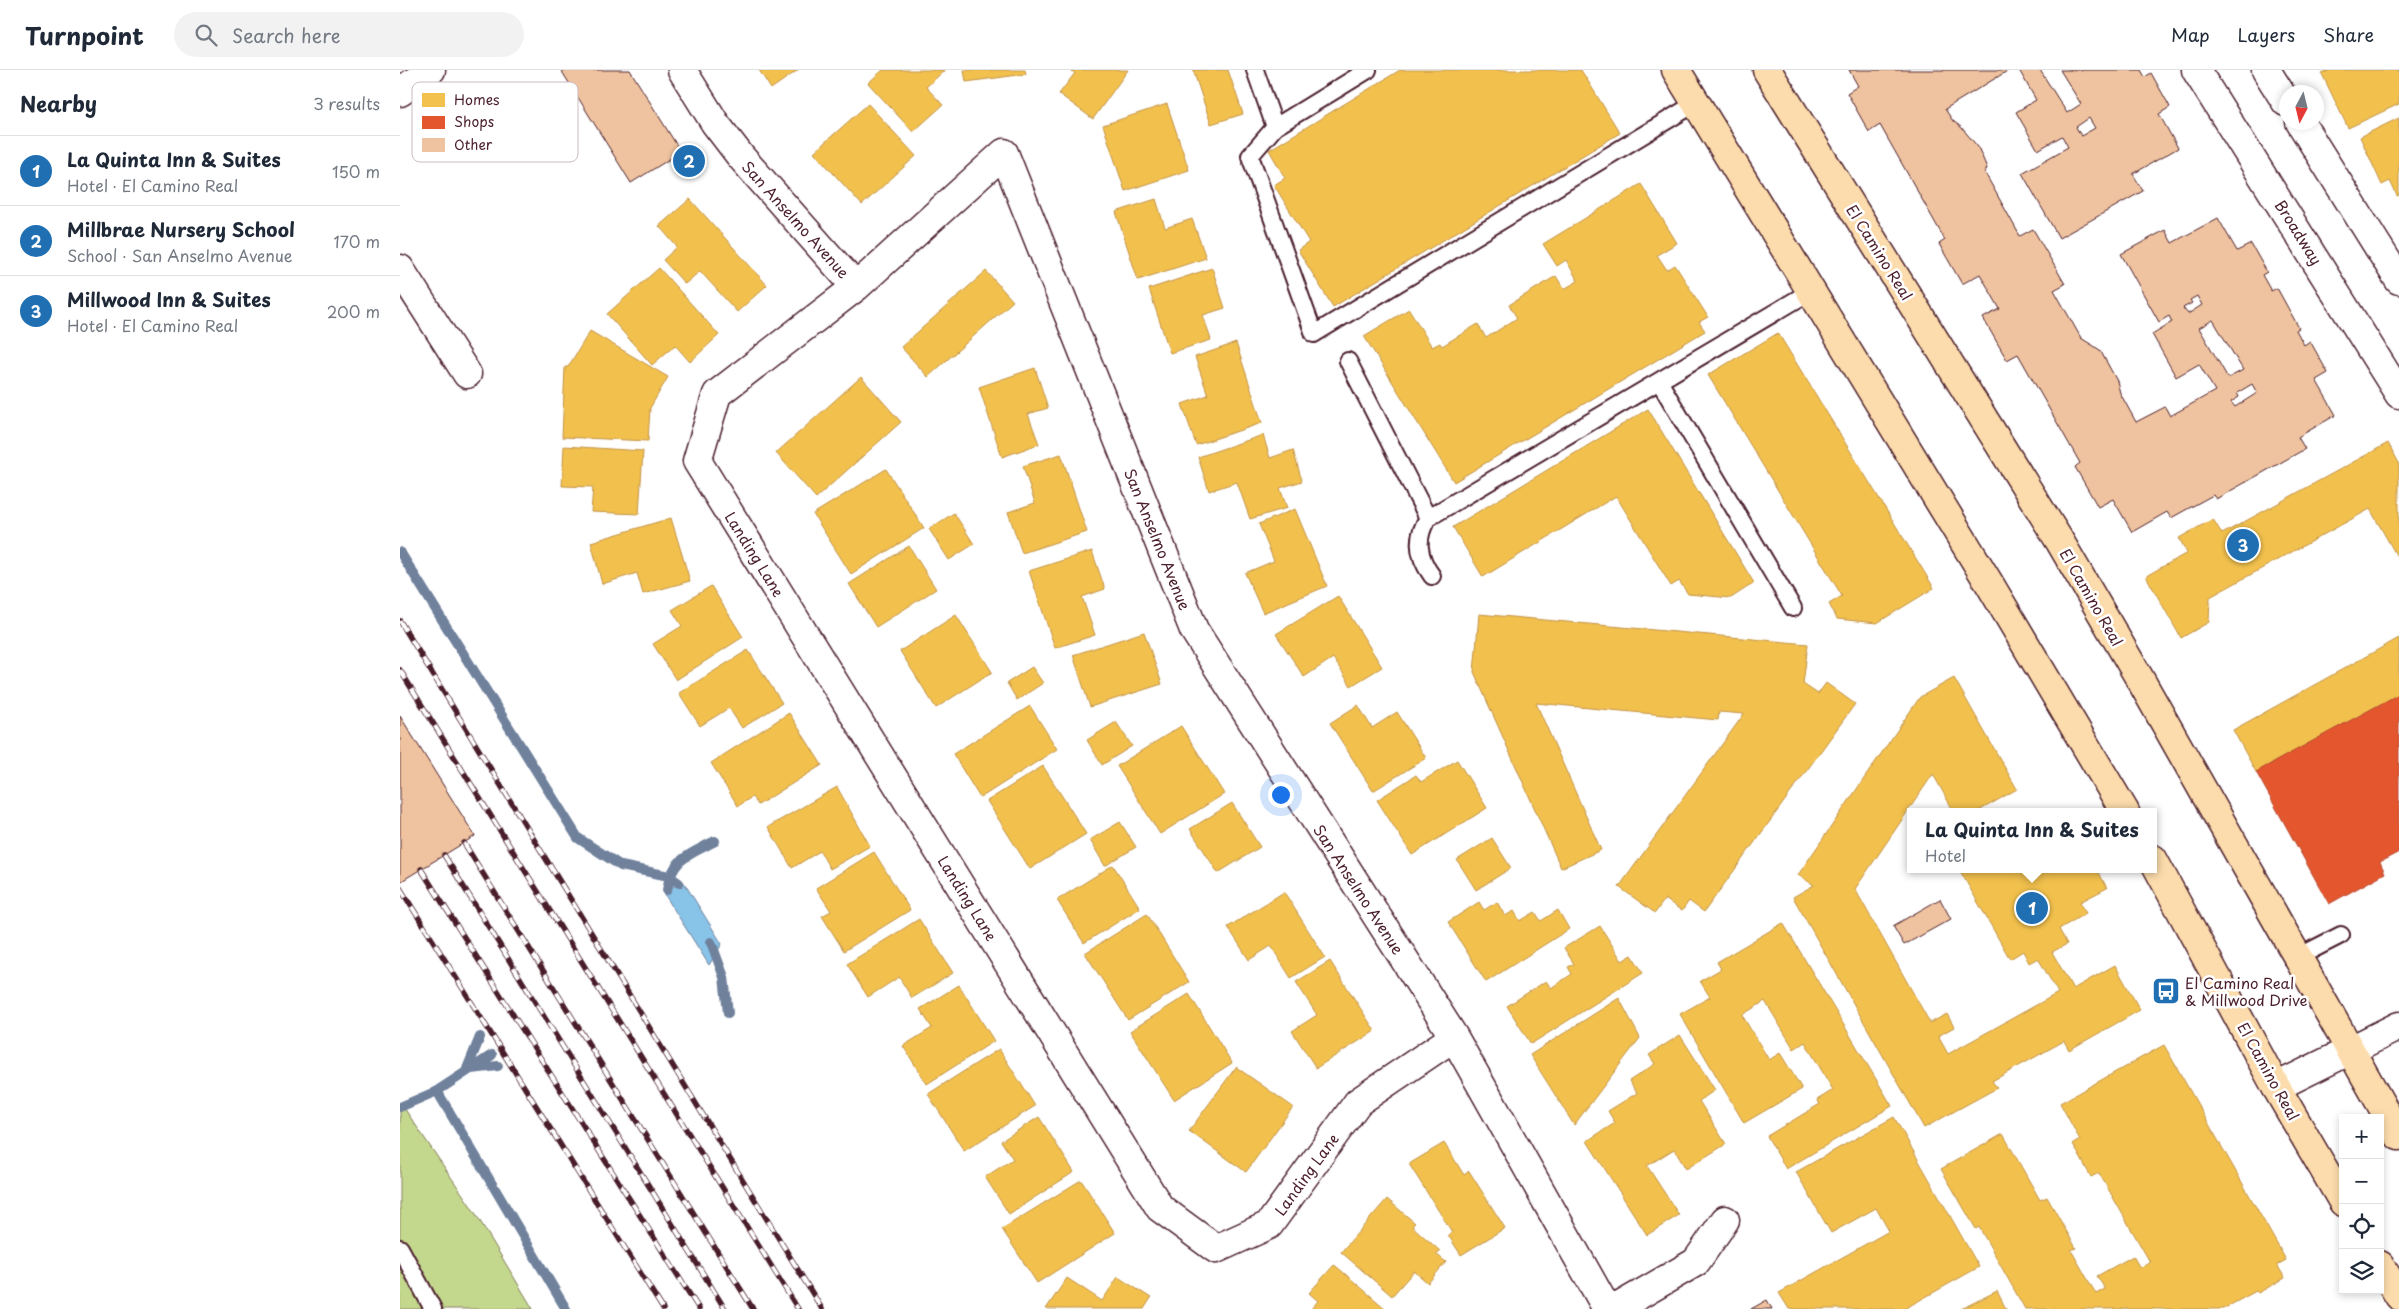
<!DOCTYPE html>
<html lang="en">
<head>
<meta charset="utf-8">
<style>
	:root { --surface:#fff; --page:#f2f2f3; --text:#1f2937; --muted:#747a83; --line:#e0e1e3; --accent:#1f6fb2 }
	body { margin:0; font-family:"Playpen Sans",sans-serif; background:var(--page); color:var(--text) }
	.controls { position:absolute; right:15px; bottom:15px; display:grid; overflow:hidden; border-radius:0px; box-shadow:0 2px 8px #0003 }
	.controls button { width:45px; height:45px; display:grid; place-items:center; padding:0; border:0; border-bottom:1px solid var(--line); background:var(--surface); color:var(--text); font:25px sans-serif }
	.compass { position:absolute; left:1879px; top:15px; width:45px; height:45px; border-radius:50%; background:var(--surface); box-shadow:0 2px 8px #0003; rotate:187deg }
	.you { position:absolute; left:880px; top:724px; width:18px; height:18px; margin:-12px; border:4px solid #fff; border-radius:50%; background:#1a73e8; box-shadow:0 0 0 8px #1a73e833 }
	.badge { display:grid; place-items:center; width:32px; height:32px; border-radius:50%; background:var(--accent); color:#fff; font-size:16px; font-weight:700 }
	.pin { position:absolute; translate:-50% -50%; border:2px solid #fff; box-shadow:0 1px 5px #0006 }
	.popup { position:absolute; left:1507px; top:738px; width:250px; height:65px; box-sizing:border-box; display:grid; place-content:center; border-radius:0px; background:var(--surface); filter:drop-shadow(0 1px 4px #0005); font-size:16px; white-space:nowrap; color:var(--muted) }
	.popup b { font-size:19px; color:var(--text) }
	.popup::after { content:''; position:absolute; left:50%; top:100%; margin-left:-10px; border:10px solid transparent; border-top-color:var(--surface) }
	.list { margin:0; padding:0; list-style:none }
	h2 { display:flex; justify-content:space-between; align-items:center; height:65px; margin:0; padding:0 20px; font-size:21px }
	h2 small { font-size:16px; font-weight:400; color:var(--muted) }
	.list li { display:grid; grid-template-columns:32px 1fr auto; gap:15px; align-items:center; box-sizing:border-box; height:70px; padding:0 20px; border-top:1px solid var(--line) }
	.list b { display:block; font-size:19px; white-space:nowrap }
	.list p { margin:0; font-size:16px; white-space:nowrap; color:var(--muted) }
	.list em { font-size:16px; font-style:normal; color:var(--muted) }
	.icon { flex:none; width:28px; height:28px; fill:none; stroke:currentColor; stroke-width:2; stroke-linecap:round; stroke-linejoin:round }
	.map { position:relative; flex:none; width:1999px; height:1239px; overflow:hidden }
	header { display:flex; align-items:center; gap:30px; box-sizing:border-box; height:70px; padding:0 25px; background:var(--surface); border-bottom:1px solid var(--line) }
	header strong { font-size:24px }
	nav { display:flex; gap:28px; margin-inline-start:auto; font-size:18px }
	.search { width:350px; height:45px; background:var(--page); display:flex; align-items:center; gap:12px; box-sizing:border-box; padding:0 18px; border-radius:28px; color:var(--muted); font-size:19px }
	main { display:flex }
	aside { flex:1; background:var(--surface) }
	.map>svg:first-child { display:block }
	.green { fill:#c3d88d; stroke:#867c5c }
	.water { fill:#88c3e8; stroke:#6f819c }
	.homes { fill:#f2c14e; stroke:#c09044 }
	.shops { fill:#e4572e; stroke:#b6462d }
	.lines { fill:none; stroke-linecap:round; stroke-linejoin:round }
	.stream { stroke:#6f819c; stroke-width:10 }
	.building { fill:#efc39f; stroke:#4a1f2b; fill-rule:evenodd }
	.service-casing { stroke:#4a1f2b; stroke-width:20 }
	.minor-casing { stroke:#4a1f2b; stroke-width:31 }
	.tertiary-casing { stroke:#4a1f2b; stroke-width:31 }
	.primary-casing { stroke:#4a1f2b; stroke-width:31 }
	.service { stroke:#fff; stroke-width:16 }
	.minor { stroke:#fff; stroke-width:28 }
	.tertiary { stroke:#fff; stroke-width:28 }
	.primary { stroke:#fcdcac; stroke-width:28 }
	.rail-casing { stroke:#4a1f2b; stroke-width:5.5 }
	.rail { stroke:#fff; stroke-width:4; stroke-dasharray:11; stroke-linecap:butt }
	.labels { text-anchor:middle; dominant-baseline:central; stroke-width:5; stroke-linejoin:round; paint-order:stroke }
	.street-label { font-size:15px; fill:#4a1f2b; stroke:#fff }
	.poi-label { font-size:15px; fill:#4a1f2b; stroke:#fff; text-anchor:start }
	.key { fill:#fff; stroke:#c9bcbf; stroke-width:1 }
	.key-label { font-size:14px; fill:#4a1f2b }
</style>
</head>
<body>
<header>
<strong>Turnpoint</strong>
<div class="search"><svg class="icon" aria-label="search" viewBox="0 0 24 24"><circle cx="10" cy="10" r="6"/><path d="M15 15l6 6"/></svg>Search here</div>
<nav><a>Map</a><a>Layers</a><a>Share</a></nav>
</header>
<main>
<aside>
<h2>Nearby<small>3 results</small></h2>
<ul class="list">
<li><span class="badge">1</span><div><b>La Quinta Inn &amp; Suites</b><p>Hotel · El Camino Real</p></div><em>150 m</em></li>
<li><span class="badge">2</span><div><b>Millbrae Nursery School</b><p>School · San Anselmo Avenue</p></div><em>170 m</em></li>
<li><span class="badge">3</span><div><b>Millwood Inn &amp; Suites</b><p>Hotel · El Camino Real</p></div><em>200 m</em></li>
</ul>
</aside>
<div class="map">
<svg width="1999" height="1239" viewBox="0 0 1999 1239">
	<rect width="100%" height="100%" fill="#fff"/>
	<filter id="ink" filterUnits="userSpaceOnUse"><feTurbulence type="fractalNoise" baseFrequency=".02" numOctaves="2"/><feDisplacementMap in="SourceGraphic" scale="10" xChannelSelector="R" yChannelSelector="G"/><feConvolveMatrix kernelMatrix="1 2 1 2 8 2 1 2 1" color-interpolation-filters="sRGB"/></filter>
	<g filter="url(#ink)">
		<path class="green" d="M0,1032l74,109 59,98h-133z"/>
		<path class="water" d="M283,811l39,63 -13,21 -46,-73z"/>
		<path class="homes" d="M359,0h39l-27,19z
			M483,0h62l-19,17 17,18 -30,27 -45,-49z
			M564,0h61l1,4 -60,8z
			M670,0h58l-35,49 -34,-25 16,-21z
			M793,0h35l15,44 -32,10z
			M1000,0h181l39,63 -287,174 -35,-57 11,-8 -35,-57 11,-7 -16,-28z
			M1931,0h68v34l-51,24 -26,-54z
			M468,34l48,52 -54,49 -48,-53z
			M767,34l22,66 -64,21 -22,-66z
			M1999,48v77l-2,1 -7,-15 -8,4 -22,-48z
			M1241,114l36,59 -20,12 10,15 8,-5 33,52 -9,5 6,9 -251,151 -90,-146 45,-27 23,38 8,-4 2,3 36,-22 8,14 31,-20 -8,-13 47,-29 8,13 14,-8 -12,-21 -9,6 -14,-22z
			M290,129l77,86 -30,27 -37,-41 -15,13 -22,-24 14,-13 -18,-21z
			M756,129l9,29 27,-9 14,39 -68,22 -22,-68z
			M259,198l60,67 -29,27 -15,-17 -23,20 -45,-51z
			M812,198l13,40 -22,7 8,25 -41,13 -21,-64z
			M586,201l27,30 -85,76 -27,-30z
			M190,261l78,46 -18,31 -2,33 -86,-4 3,-70h3z
			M1378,263l156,255 -57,35 -40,-4 -8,-15 13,-8 -134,-221z
			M836,273l26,80 -66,22 -14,-41 26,-9 -13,-38z
			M635,298l13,40 -20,6 11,30 -37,13 -23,-70z
			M461,307l40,45 -85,76 -40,-45z
			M1248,339l106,174 -23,15 -43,-4 -9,-13 -8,5 -55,-90 -133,81 -30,-50z
			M863,365l7,23 23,-8 9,31 -22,7 7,20 -37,11 -13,-37 -28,9 -11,-34z
			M1988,373l11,20v97l-29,-51 -160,88 -1,25 -28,16 -35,-62 41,-23 -8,-15 34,-19 9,15z
			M164,376l79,5 -4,63 -48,-2 2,-25 -31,-1z
			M661,384l26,78 -65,21 -14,-41 27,-9 -12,-37z
			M486,399l38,59 -73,46 -38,-60z
			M895,439l32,77 -64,27 -18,-40 29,-12 -15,-37z
			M554,443l20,31 -25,16 -20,-31z
			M271,448l19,63 -47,13 -6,-21 -35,11 -11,-42z
			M509,476l27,43 -60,38 -27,-43z
			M692,481l13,38 -23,8 13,38 -40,13 -26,-77z
			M311,516l32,51 -67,43 -23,-36 29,-18 -10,-16z
			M938,526l44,71 -31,19 -18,-28 -29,19 -28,-43z
			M1079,544l329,30 -5,40 15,10 8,-11 29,21 -151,208 -15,-11 -7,10 -17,-12 -10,14 -36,-26 125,-173 -25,-2 -1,8 -182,-17 65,147 -40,18 -87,-196z
			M556,545l36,57 -56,36 -36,-57z
			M744,562l18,52 -72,23 -17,-52z
			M1999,568v56l-143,78 -23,-42z
			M348,580l34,53 -40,25 -13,-20 -29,18 -21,-33z
			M632,597l11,16 -26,17 -10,-17z
			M1554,608l63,111 -40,23h-23l-21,-38 -78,115 75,134 17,-9 7,13 -16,9 10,18 110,-61 -20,-35 -9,5 -6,-12 -13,8 -51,-90h138l10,19 -27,14 6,11 -27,16 8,15 -15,8 21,37 42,-24 25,45 -71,40 -5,-9 -72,40 5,7 -73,40 -131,-231 21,-12 -16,-10 122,-178z
			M958,635l14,23 25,-16 29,46 -53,33 -43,-68z
			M630,636l27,43 -77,49 -27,-44z
			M389,643l33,52 -64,40 -6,-8 -14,9 -27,-43z
			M716,652l16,24 -30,19 -15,-25z
			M781,656l43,68 -64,40 -43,-68z
			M1057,690l30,48 -75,47 -35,-55 39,-25 5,7z
			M643,696l43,68 -56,35 -43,-68z
			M437,717l33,59 -40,23 -10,-18 -28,17 -24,-41z
			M832,733l28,44 -42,26 -28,-44z
			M720,752l16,25 -31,19 -15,-26z
			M1092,768l19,30 -35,22 -19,-30z
			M474,782l36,58 -66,41 -22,-35 9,-5 -15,-23z
			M713,795l27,43 -56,35 -27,-43z
			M884,822l41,65 -34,21 -20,-32 -22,14 -21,-33z
			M1079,832l5,8 13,-8 8,14 9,-5 6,10 15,-9 6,9 17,-11 11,19 -83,53 -38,-60z
			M747,844l42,68 -61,38 -43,-67z
			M519,849l34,54 -41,25 -13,-21 -31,20 -21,-33z
			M1383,853l109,183 -106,63 -19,-33 53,-32 -3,-4 16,-10 -28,-48 -11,7 -29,-48 -23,14 27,45 11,-7 22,36 -58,34 -64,-109 30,-17 -10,-16 21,-12 -4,-7z
			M1200,856l22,35 10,-6 11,18 -112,71 -24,-38 39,-25 5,7 21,-14 -4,-7 6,-3 -10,-16z
			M930,891l45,70 -59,37 -24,-37 25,-16 -21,-33z
			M559,915l35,56 -67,43 -24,-38 29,-18 -12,-19z
			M789,924l43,69 -58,37 -44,-69z
			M1219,928l21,40 -66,87 -44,-70z
			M1280,965l35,55 -16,11 27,43 -40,25 -12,-20 -27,17 32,49 -32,20 -60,-94 28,-18 -7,-12 29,-18 -8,-12 26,-17 -6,-9z
			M1764,975l122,215 -9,5 8,13 -27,15 -2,-2 -33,18h-198l-46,-82 -3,2 -35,-60 62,-35 37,66 7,-3 29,51 -5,2 25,44 9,-5 -8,-13 36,-20 7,12 10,-6 -51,-89 -8,4 -18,-33 7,-4 -20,-37z
			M599,979l36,57 -71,45 -36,-57z
			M836,997l57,40 -47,65 -57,-41z
			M639,1047l35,55 -65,42 -24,-37 28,-18 -12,-18z
			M1494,1047l85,150 -75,42h-115l-10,-16 110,-62 -13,-23 -45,25 -35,-61z
			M1044,1073l20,32 5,-4 36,57 -44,27 -13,-20 4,-3 -43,-68z
			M681,1110l34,53 -78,50 -35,-54z
			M987,1129l28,24 -3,3 28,25 -4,3 10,8 -18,21 -14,-12 -22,25 -51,-44z
			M934,1195l3,2 49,42h-75l7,-8 -9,-8z
			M718,1207l33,21 -7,11h-98l21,-31 35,23z
			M1597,1221l9,18h-45z"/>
		<path class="shops" d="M1999,624v158l-19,10 5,11 -56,31 -73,-132z"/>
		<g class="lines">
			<path class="stream" d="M0,482l178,286 43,28 48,10 10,7
				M267,820c5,-32 22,-35 48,-49
				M311,872l13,35 4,36
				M67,999l13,-32
				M71,999l27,-3
				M37,1021l129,218
				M0,1037l37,-16 55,-36"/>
		</g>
		<path class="building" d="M161,0h69l51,82 -50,31z
			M1449,0h160l-64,39 8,12 8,6 17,20 9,21 -2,5 35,63 13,-7 32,55 -11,6 27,48 19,12 17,31 3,12 16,29 29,-15 5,9 45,-25 -16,-27 -23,13 -24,-43 20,-12 -3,-6 -10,6 -38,-68 44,-24 7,13 46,-25 19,33 14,-7 16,28 -5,3 9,16 6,-3 22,40 -3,2 8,15 6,-4 18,32 -12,7 20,35 -38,22 7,12 -89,50 -3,-4 -42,23 -4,-6 -35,20 -19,-33 -15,8 -23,-40 5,-4 -62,-109 -11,6 -24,-42 17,-9 -20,-35 -18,10 -23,-40 6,-4 -65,-115 -11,7 -22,-39 11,-7zM1797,226l5,9 -14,9 -5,-6 9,-5 -2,-3zM1813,250l30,50 -15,8 -29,-50zM1852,314l5,9 -22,14 -4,-5 8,-5 -2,-4z
			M1619,0h21l27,43 14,-9 -21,-34h81l4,7 6,-4 19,34 -11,7 19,34 -45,26 10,17 -84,47 -37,-65 46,-26 -6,-11 -24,14 -22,-38 20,-12zM1689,48l6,10 -14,8 -5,-9z
			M0,646l75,120 -75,46z
			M1540,829l11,20 -47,26 -11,-19z
			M1367,1230l5,9h-21z"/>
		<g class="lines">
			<g class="service-casing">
				<path id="service" d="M855,0l20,57 -25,29 64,178 382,-231
					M875,57l93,-57
					M948,291l80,157
					M1259,311l134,227
					M1032,506c-14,-19 -17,-38 -4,-58l383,-227
					M1898,887l43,-22
					M0,1178l33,61"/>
			</g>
			<g class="minor-casing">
				<path id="minor" d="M282,0l33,53 26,34 115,130
					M0,22l31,-22
					M0,199l67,105
					M1054,967l-96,65 -89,123 -53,24 -56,-41 -463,-747 20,-67 139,-107 148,-134 190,477 260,407 153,272
					M1215,1239l81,-47 29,-42"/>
			</g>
			<g class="tertiary-casing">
				<path id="tertiary" d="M1796,0l203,324
					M1866,0l20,32
					M1900,52l99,158
					M1876,1017l123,-61"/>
			</g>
			<g class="primary-casing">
				<path id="primary" d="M1276,0l313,513 136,229
					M1367,0l292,470 81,139 259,457
					M1753,789l123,228 67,115
					M1980,1195l19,31"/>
			</g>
			<use href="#service" class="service"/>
			<use href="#minor" class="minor"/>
			<use href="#tertiary" class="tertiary"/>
			<use href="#primary" class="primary"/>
			<g class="rail-casing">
				<path id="rail" d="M0,551l422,688
					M0,600l398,639
					M64,773l289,466
					M44,785l281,454
					M21,799l278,440
					M0,818l263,421"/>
			</g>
			<use href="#rail" class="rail"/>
		</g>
	</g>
	<defs>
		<g id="bus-square" transform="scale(1.4375)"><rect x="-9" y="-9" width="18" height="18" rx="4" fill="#1f6fb2" stroke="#fff"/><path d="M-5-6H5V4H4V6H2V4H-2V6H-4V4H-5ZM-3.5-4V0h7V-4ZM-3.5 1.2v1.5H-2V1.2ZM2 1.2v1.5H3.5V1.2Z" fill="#fff"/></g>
	</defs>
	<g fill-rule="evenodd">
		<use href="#bus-square" x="1766" y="921"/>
	</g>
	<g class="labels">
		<g class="street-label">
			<text transform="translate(396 149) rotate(48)">San Anselmo Avenue</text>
			<text transform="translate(1899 162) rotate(58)">Broadway</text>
			<text transform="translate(1480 182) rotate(58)">El Camino Real</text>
			<text transform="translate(758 469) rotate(68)">San Anselmo Avenue</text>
			<text transform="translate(355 484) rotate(58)">Landing Lane</text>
			<text transform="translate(1692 527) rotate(60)">El Camino Real</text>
			<text transform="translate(959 819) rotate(57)">San Anselmo Avenue</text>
			<text transform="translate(568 828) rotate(58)">Landing Lane</text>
			<text transform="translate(1869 1001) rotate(61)">El Camino Real</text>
			<text transform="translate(906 1104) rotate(-54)">Landing Lane</text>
		</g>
		<g class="poi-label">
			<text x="1785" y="912">El Camino Real<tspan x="1785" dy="17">&amp; Millwood Drive</tspan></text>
		</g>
	</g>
	<rect x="12" y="12" width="166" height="80" rx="8" class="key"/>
	<rect x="22" y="23" width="23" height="14" fill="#f2c14e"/>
	<rect x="22" y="46" width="23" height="13" fill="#e4572e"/>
	<rect x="22" y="68" width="23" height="14" fill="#efc39f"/>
	<g class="key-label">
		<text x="54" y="35">Homes</text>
		<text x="54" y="57">Shops</text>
		<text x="54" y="80">Other</text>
	</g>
</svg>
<div class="controls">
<button>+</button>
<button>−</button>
<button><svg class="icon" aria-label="locate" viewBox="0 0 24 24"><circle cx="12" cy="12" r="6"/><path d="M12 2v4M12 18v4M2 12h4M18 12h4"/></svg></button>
<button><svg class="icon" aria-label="layers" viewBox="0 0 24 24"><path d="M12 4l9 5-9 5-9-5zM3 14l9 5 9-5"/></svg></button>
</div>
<svg class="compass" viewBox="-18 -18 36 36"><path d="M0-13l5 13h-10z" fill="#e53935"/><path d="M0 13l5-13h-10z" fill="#747a83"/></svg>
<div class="you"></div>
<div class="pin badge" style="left:1632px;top:838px">1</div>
<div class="popup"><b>La Quinta Inn &amp; Suites</b>Hotel</div>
<div class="pin badge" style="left:289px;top:91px">2</div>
<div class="pin badge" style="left:1843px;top:475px">3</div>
</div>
</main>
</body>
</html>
